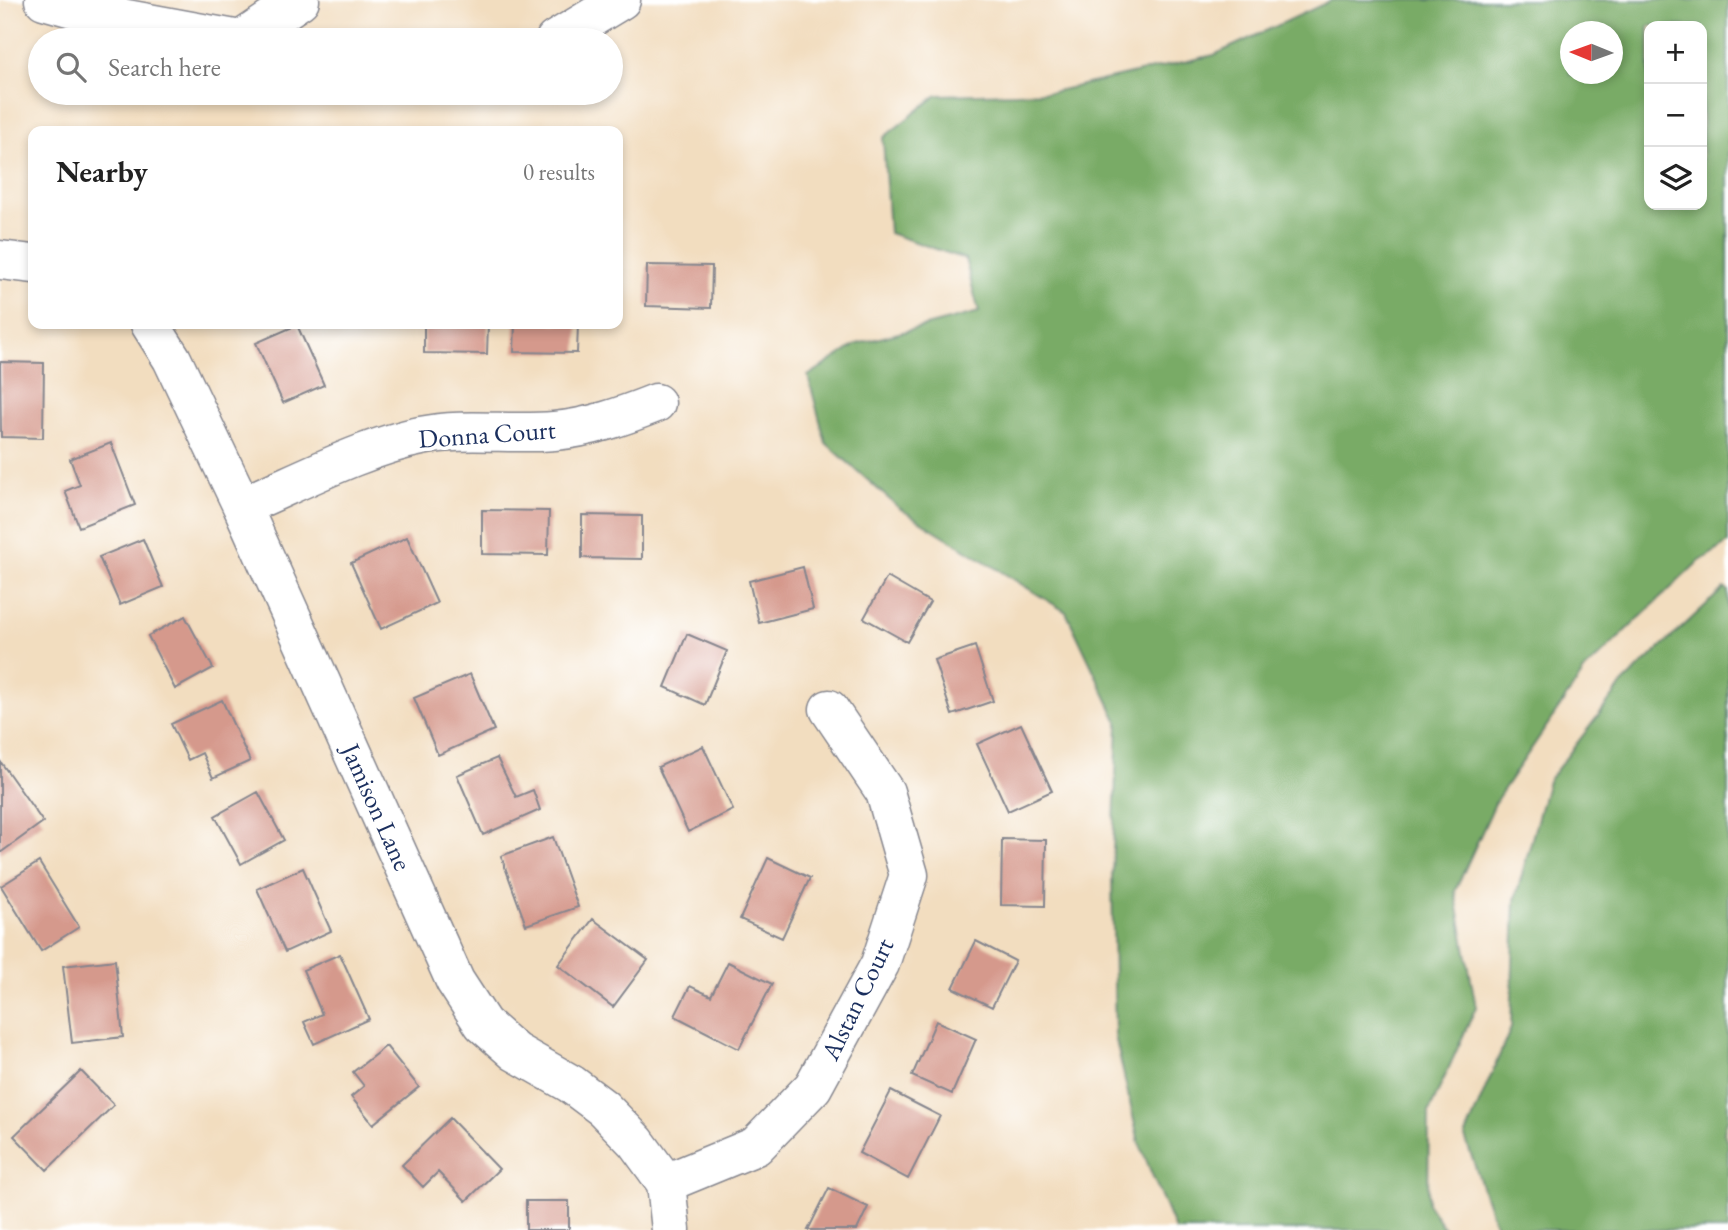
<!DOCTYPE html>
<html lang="en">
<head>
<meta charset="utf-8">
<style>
	:root { --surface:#fff; --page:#f6f6f6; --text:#222; --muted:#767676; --line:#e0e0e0 }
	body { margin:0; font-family:"EB Garamond",serif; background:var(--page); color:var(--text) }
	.controls { position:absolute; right:21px; top:21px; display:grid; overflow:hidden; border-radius:14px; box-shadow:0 4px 10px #0003 }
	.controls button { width:63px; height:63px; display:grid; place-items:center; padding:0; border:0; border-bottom:2px solid var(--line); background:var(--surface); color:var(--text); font:35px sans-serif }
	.compass { position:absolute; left:1560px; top:21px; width:63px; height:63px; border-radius:50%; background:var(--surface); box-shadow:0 4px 10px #0003; rotate:271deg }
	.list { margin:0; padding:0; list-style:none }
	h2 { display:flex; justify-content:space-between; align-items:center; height:91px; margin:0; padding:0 28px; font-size:30px }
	h2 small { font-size:23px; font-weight:400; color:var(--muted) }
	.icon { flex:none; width:38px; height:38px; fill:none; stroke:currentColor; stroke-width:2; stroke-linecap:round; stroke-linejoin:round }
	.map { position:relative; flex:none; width:1728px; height:1230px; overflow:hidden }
	.search { position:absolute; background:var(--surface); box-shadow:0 4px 10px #0003; left:28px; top:28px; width:595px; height:77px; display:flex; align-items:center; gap:18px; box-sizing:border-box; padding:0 24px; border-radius:38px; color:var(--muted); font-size:26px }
	.panel { position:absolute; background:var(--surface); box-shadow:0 4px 10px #0003; left:28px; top:126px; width:595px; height:203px; border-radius:14px }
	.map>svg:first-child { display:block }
	.forest { fill:#79ab66; stroke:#4a6d62; stroke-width:2; fill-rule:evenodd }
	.building { fill:#d5998c }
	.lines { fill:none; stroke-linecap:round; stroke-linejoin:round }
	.minor-casing { stroke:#86868e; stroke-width:41 }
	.minor { stroke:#fff; stroke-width:38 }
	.labels { text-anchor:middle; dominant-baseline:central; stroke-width:7; stroke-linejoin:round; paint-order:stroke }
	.street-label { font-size:26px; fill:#1b2f5e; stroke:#fff }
</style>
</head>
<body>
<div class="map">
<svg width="1728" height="1230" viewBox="0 0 1728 1230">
	<rect width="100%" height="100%" fill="#fff"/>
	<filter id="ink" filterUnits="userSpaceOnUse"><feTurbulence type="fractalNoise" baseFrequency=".0143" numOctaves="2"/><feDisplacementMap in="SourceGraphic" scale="14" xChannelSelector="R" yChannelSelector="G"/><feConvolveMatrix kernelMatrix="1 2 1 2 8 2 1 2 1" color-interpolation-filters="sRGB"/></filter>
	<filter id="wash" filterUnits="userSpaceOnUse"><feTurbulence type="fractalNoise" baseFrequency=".00686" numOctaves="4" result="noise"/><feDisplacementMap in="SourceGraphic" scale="28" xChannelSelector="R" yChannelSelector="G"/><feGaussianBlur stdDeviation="1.57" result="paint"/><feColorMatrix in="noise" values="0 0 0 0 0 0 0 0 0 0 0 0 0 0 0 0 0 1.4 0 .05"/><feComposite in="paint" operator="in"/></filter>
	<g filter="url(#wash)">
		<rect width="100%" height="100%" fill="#f2ddbf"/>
		<path class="forest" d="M1332,0h396v543l-31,20 -112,107 -88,129 -42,92 21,116 -47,105 -1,92 17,26h-270l-36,-87 -24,-107 -3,-160 6,-154 -52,-110 -167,-104 -73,-65 -18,-67 49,-32 122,-32 -14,-53 -76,-26 -6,-95 54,-43 115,-3 162,-37zM1649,26h53v179h-53zM1570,32h42v42h-42z
			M1724,588l4,3v526l-4,15 4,13v85h-231l-32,-93 46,-109 4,-128 33,-119 76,-99z"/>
		<g id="blocks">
			<path class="building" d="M647,265l65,1 -1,42 -65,-2z
				M424,324h64l-1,30 -63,-1z
				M515,324h63l-1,29 -63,-1z
				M297,325l27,60 -41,18 -27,-60z
				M0,362l44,1 -1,75 -42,-1z
				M111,443l24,62 -56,22 -14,-36 15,-6 -10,-26z
				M482,510l67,1 -1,44 -66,-1z
				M582,515l60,1v43l-60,-1z
				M407,537l30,66 -56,26 -30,-66z
				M143,539l20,48 -43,18 -21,-48z
				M803,567l10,42 -54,14 -10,-42z
				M887,577l43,25 -23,40 -43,-24z
				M185,616l28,52 -38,21 -27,-53z
				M687,634l40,17 -22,54 -40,-18z
				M975,646l18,55 -41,14 -18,-55z
				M470,674l24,56 -56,25 -24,-57z
				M222,700l28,61 -37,17 -11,-25 -14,7 -17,-36z
				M1021,724l31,67 -44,20 -31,-67z
				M703,746l30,64 -45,22 -30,-65z
				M497,758l19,39 17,-7 7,20 -57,25 -26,-60z
				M0,761l43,61 -43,31z
				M258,792l26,48 -43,24 -26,-48z
				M553,837l25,70 -52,18 -25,-69z
				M1002,839l44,1 -1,66 -44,-1z
				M768,858l42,20 -28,60 -42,-19z
				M39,862l40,65 -38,24 -40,-65z
				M303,868l28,63 -46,21 -28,-63z
				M593,919l55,41 -35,47 -55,-42z
				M976,941l39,20 -23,46 -39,-19z
				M340,954l29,65 -55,25 -10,-22 18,-8 -19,-44z
				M115,960l8,77 -51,6 -9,-77z
				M728,962l44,22 -33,65 -64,-33 15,-30 21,10z
				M936,1021l40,18 -24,55 -40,-18z
				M386,1046l33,41 -46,37 -22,-27 13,-11 -11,-14z
				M81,1071l33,34 -67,65 -33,-34z
				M891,1091l49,25 -32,63 -49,-26z
				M450,1118l49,51 -33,32 -28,-29 -15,15 -21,-22z
				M829,1188l39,19 -11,23h-49z
				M526,1201h43v29h-43z"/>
		</g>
	</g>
	<g filter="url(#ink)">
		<use href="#blocks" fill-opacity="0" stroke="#86868e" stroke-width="2"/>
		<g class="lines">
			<g class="minor-casing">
				<path id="minor" d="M44,0l39,11 157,29
					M241,40l59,-40
					M555,40l66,-40
					M0,260l33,4
					M150,324l22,35 70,147 213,475 28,43 32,28 56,32 32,24 33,34 30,41 5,47
					M242,506c54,-23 122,-59 179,-70 43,-9 89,-1 133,-5 36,-3 69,-15 102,-28
					M666,1183l90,-37 57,-59 67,-123 29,-89 -24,-83 -56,-83"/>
			</g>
			<use href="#minor" class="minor"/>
		</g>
	</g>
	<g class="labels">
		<g class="street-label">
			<text transform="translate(487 434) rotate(-4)">Donna Court</text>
			<text transform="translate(377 807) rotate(66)">Jamison Lane</text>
			<text transform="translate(857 999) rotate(-64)">Alstan Court</text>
		</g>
	</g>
</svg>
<div class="controls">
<button>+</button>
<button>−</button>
<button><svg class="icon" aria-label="layers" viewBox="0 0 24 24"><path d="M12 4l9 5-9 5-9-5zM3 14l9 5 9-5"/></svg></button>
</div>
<svg class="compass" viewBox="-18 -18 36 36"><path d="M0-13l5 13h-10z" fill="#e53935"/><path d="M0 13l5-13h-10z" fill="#767676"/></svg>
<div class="search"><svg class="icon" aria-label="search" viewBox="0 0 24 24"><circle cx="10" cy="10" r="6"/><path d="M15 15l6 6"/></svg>Search here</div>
<section class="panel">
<h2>Nearby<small>0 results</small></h2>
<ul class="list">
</ul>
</section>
</div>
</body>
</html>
